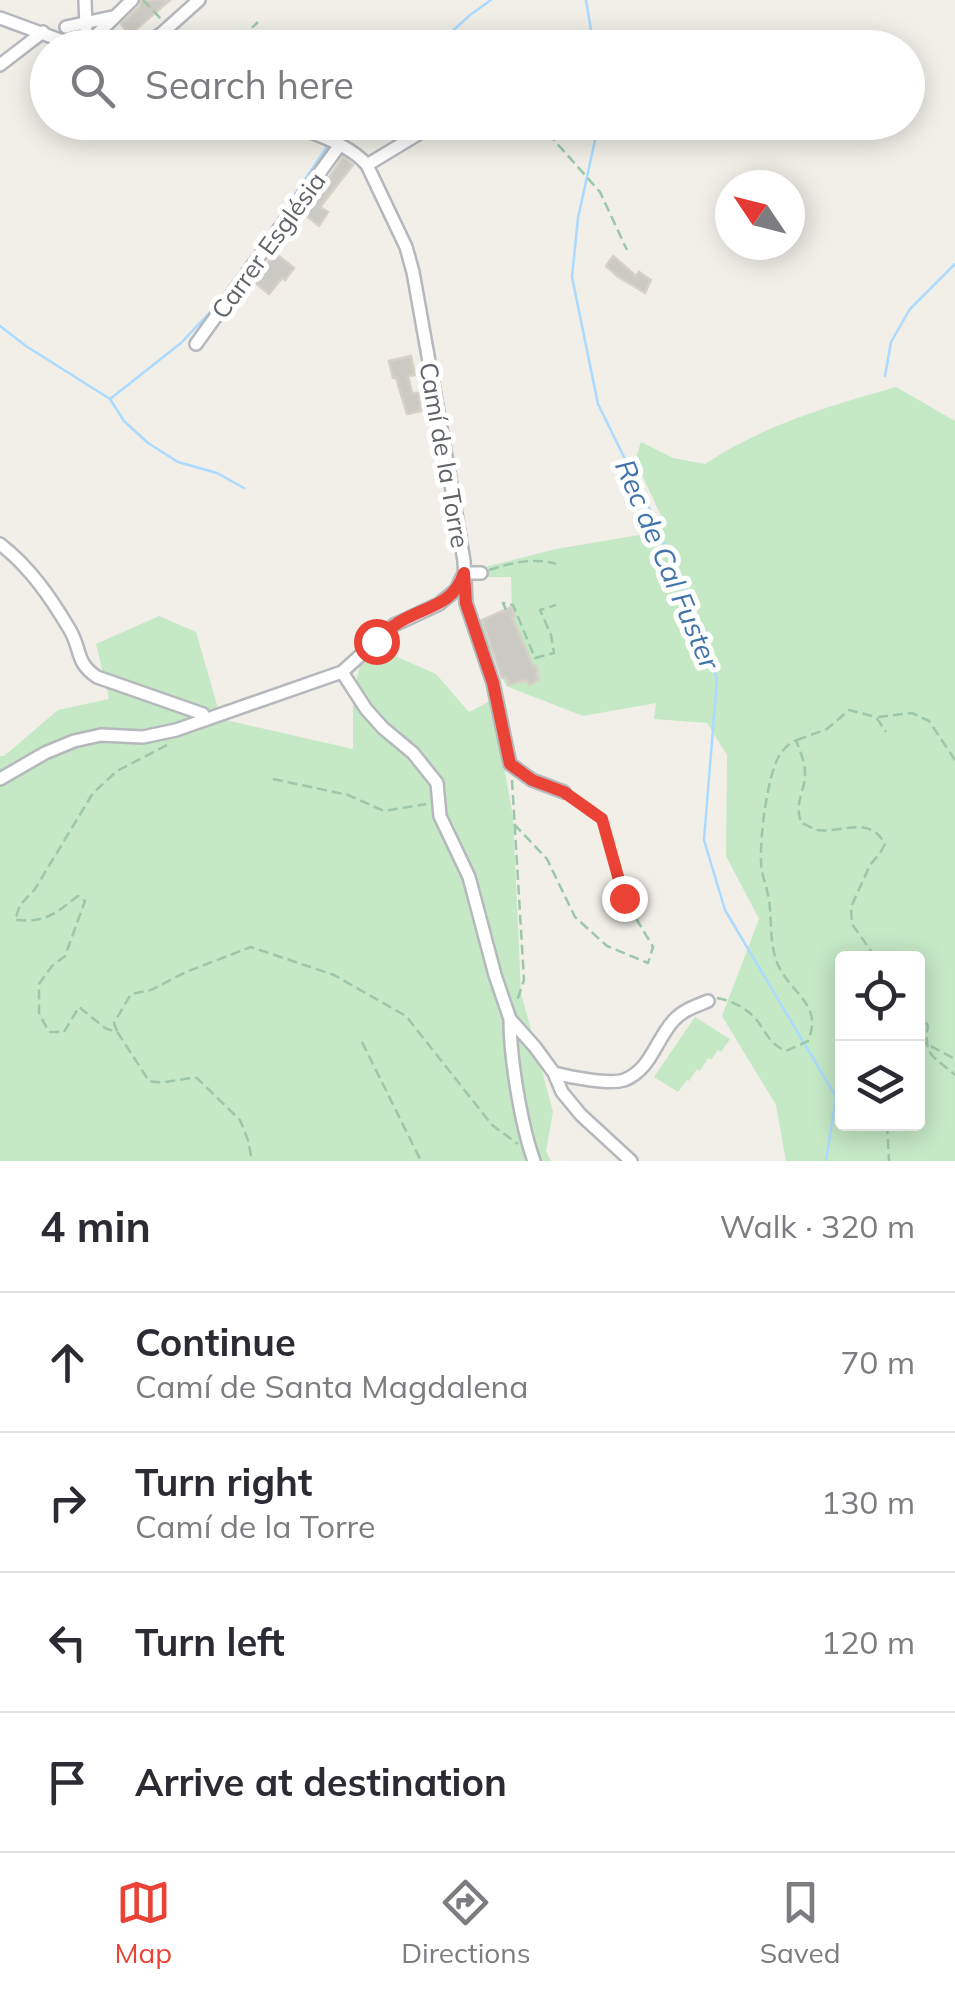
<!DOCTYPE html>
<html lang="en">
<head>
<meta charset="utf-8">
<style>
	:root { --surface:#fff; --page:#f7f7f7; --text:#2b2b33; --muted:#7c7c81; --line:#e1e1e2; --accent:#ea4335 }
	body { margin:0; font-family:Mulish,sans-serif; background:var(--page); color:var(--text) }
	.controls { position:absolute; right:30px; bottom:30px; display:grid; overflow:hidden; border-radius:10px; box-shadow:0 5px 25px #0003 }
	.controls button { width:90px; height:90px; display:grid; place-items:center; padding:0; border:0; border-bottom:2px solid var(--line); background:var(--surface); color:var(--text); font:50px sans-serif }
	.compass { position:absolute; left:715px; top:170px; width:90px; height:90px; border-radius:50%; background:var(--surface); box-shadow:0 5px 25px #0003; rotate:305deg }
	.stop { position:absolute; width:30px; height:30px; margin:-22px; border:8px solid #ea4335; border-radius:50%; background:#fff }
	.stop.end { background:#ea4335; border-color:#fff; box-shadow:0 2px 10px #0008 }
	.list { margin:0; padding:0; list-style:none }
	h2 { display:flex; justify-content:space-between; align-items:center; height:130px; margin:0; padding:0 40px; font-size:42px }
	h2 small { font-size:32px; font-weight:400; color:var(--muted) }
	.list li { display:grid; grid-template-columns:65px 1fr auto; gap:30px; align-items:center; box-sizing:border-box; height:140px; padding:0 40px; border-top:2px solid var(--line) }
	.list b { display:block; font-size:38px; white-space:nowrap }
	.list p { margin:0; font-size:32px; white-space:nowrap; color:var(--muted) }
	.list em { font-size:32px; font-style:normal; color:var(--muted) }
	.icon { flex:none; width:55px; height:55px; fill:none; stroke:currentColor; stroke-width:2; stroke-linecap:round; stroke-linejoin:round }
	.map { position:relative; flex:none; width:955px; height:1161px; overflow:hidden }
	.search { position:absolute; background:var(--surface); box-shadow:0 5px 25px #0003; left:30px; right:30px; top:30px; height:110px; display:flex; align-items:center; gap:25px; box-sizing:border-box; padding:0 35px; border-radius:55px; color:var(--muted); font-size:38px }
	.sheet { height:690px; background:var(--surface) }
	nav { display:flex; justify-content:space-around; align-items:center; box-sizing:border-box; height:140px; border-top:2px solid var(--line); background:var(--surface); font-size:28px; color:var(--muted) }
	nav a { display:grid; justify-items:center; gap:5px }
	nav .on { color:var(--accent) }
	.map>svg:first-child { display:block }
	.green { fill:#c5e8c5; fill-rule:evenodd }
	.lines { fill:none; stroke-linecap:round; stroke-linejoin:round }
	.stream { stroke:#aadaff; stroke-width:2.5 }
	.building { fill:#cccac5; stroke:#d6d1c6; stroke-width:2.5 }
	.minor-casing { stroke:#b5b8bc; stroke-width:16 }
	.path { stroke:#9cc7a9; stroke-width:2.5; stroke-dasharray:10 5; stroke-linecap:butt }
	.minor { stroke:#fff; stroke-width:11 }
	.route { stroke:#ea4335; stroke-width:12 }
	.labels { text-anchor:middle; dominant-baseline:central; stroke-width:10; stroke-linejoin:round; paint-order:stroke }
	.street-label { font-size:25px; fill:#5f6368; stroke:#fff }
	.water-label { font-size:28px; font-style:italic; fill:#4174aa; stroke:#fff }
</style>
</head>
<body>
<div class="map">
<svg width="955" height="1161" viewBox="0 0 955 1161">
	<rect width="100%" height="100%" fill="#f1efe8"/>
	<path class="green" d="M896,387l59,34v740h-169l-10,-56 -54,-89 37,-97 -33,-63 1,-101 -20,-32 -53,-4 2,-16 -73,13 -77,-30 -28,-65 34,-14 -1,-30h-29l-1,-9 75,-19 95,-16 12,-13 -28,-60 6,-18 32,16 32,6c58,-39 125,-58 191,-77zM842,958h76v166h-76z
		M159,616l37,16 25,87 132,30v-55l7,-28 19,-17 57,25 33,38 23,-12 21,117 8,176 32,119 -7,39 5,10h-551v-405h4l54,-46 51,-11 -13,-55z
		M695,1017l35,22 -9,13 -3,-2 -7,10 -3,-2 -8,13 -3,-2 -8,12 -2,-1 -9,12 -24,-15z"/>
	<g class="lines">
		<path class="stream" d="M586,0l8,48
			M434,48l36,-33 21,-15
			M599,122l-21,96 -6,59 26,127 56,114 63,161 -13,161 21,70 111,187 -10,64
			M333,137l15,-15
			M0,326l26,20 84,53 14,22 24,22 30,19 39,11 27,15
			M885,376l6,-34 19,-33 45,-45
			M110,399l71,-56 31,-33 58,-79 59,-87"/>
	</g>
	<path class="building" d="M141,0h29l-36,31h-8l-5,-7 18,-17z
		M343,157l10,8 -33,42 8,5 -9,14 -15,-12z
		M275,253l19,15 -9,12 -3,-2 -13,16 -16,-13z
		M613,256l23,20 3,-4 12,8 -6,13 -28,-17 -11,-10z
		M411,356l4,19 -7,1 4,17h7l2,18 -14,3 -11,-36h-3l-4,-17z
		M512,607l3,9 -3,1 21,49 2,-1 3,7 -2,2 3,5 -9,6 -4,-5 -17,5 -3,-8 -4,1 -20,-58z"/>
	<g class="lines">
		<g class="minor-casing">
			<path id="minor" d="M85,0l1,28
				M0,18l82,30
				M66,27l46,-10
				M83,48l49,-48
				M140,48l21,-14 38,-34
				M0,65l43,-33
				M286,122c27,12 62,21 81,43l39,82 7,25 39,218 12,71 2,42 27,80 17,81 22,16 32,12
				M367,165l71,-43
				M196,344l143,-198
				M0,544c30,23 51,54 70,86 12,21 5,32 27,47l106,37 2,6
				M464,573h17
				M342,672l24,37 17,19 30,25 24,30 3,33 29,61 26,98 15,44 25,28 19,26 8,19 19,23 50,46
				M0,779l45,-26 29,-12 27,-6 42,2 33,-7 166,-58 52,-47 45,-21 17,-14 6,-13
				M510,1019c0,39 11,106 24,142
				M554,1073c16,4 55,12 70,7 27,-10 32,-41 50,-60 9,-10 22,-14 34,-19"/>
		</g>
		<path class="path" d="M143,0l18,19
			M103,46l27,-1
			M230,48l28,-26
			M538,122l62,70 27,58
			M489,570c23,-7 43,-13 67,-6
			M506,610l-3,-7 10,2 22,53 19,-5 -3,-18 -11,-25 16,-5
			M878,717l34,-4 17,8 26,39
			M797,740l30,-11 22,-19 27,7 10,15
			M167,745l-50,26 -24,22 -58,96 -15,16 -5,15c31,3 39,-6 63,-24l7,5 -20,55 -13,10 -13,18v29l10,19h15l15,-25 26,21 13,5 31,48c16,4 31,-3 48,-3l43,42 8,20 4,21
			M273,779l75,16 36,16 42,-7
			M512,780l12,200 -7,21
			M514,824l33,35 28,58 32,29 41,17 5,-16 -29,-49 -22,-79 -31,-22
			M717,998c12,2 26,8 36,18 12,12 15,28 33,35l22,-10c15,-36 -15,-46 -29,-74 -10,-20 -7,-46 -10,-68 -2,-12 -8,-25 -8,-37 -1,-25 6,-85 18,-106 4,-7 10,-12 17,-16 4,11 9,22 9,33 0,21 -11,27 -4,50 4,1 12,6 15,7 25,4 53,-16 69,14l-5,9 -10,12 -19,42 1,17 24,34
			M918,1010l10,16c-5,31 6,30 27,49
			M117,1031l-3,-8 17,-29 20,-4 35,-18 65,-25 83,28 72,41 86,109 26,19
			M362,1042l59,119
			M918,1048l7,-5 30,16
			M887,1124l2,37"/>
		<use href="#minor" class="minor"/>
	</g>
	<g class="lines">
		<path class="route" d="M376,641c6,-5 12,-12 19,-16 26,-19 57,-16 69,-52l2,30 27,80 17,81 22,16 32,12 38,27 22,79"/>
	</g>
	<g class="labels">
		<g class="street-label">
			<text transform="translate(268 245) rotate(-54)">Carrer Església</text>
			<text transform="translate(445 455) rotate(80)">Camí de la Torre</text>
		</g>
		<g class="water-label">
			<text transform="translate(668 564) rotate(67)">Rec de Cal Fuster</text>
		</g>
	</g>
</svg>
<div class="controls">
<button><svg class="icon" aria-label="locate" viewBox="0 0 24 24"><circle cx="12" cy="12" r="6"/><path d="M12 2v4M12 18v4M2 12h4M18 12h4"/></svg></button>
<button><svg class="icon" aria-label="layers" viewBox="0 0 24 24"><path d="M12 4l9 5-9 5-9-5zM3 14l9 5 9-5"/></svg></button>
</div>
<svg class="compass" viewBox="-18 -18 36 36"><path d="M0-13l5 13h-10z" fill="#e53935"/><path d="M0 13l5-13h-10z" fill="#7c7c81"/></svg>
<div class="stop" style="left:376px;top:641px"></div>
<div class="stop end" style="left:624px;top:898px"></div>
<div class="search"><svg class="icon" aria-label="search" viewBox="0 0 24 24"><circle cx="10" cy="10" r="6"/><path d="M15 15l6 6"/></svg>Search here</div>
</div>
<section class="sheet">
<h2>4 min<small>Walk · 320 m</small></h2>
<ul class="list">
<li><svg class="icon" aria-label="ahead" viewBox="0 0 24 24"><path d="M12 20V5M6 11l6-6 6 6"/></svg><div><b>Continue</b><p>Camí de Santa Magdalena</p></div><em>70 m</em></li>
<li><svg class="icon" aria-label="right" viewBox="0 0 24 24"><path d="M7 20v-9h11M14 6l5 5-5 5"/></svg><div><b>Turn right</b><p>Camí de la Torre</p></div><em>130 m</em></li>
<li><svg class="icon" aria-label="left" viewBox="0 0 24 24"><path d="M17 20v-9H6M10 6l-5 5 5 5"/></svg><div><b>Turn left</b></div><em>120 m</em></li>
<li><svg class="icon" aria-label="arrive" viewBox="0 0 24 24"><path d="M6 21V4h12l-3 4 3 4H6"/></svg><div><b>Arrive at destination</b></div></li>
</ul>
</section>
<nav>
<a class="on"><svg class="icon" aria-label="map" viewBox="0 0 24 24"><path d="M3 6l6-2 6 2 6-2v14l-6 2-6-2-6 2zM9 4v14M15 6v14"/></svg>Map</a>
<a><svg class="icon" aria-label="directions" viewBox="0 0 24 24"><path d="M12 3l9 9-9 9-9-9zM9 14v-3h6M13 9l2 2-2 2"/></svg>Directions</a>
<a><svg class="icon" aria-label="saved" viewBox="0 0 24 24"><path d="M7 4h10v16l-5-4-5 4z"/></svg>Saved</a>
</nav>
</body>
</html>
